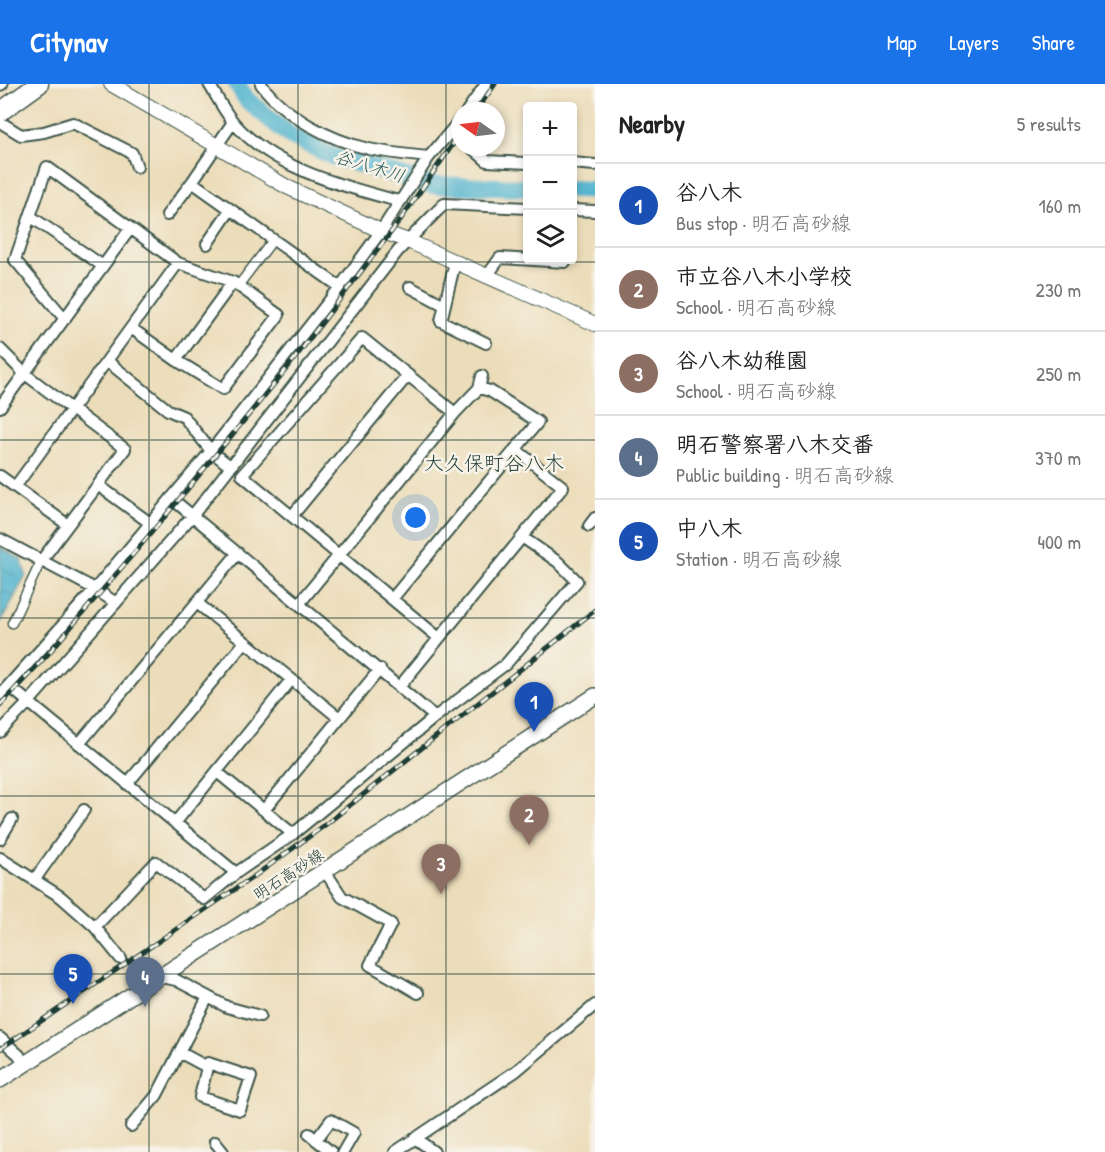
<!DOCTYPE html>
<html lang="en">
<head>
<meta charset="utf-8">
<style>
	:root { --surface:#fff; --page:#f2f2f2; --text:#222; --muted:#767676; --line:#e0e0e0; --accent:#1a73e8 }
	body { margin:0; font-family:"Patrick Hand","Klee One",sans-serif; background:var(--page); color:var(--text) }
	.controls { position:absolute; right:18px; top:18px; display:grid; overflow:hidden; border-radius:6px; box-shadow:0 3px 9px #0003 }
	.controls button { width:54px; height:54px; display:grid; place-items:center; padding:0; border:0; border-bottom:2px solid var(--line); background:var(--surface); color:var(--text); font:30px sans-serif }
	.compass { position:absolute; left:451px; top:18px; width:54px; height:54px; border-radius:50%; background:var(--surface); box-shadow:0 3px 9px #0003; rotate:284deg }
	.you { position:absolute; left:416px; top:434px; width:21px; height:21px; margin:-15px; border:4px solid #fff; border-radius:50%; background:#1a73e8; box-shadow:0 0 0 9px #1a73e833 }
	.badge { display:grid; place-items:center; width:39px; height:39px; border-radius:50%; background:var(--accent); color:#fff; font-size:20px; font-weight:700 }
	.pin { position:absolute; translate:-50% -50px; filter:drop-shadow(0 2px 3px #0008) }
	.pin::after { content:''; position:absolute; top:32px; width:21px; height:18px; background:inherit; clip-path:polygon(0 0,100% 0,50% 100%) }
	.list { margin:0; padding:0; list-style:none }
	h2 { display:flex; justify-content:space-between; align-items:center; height:78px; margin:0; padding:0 24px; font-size:26px }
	h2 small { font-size:20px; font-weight:400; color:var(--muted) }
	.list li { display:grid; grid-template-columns:39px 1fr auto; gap:18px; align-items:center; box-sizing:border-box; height:84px; padding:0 24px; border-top:2px solid var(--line) }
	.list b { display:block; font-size:22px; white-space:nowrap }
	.list p { margin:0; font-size:20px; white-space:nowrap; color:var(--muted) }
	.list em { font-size:20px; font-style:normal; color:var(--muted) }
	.icon { flex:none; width:33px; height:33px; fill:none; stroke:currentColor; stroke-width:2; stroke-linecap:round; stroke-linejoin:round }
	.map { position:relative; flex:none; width:595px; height:1068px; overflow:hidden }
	header { display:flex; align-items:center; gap:36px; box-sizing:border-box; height:84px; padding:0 30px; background:var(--accent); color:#fff }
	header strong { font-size:28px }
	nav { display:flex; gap:33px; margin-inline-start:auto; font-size:21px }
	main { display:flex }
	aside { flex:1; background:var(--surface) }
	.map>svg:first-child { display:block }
	.water { fill:url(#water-ripples); stroke:#367880; stroke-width:1.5 }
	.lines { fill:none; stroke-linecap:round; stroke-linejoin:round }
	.river { stroke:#4eb2cd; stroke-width:18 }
	.pedestrian-casing { stroke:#3e5548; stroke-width:11 }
	.minor-casing { stroke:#3e5548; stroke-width:14 }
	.tertiary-casing { stroke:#3e5548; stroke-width:16 }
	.secondary-casing { stroke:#3e5548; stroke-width:18 }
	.trunk-casing { stroke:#3e5548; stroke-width:21 }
	.pedestrian { stroke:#fff; stroke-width:8 }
	.minor { stroke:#fff; stroke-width:10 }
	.tertiary { stroke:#fff; stroke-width:14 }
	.secondary { stroke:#fff; stroke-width:15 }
	.trunk { stroke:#fff; stroke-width:18 }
	.rail-casing { stroke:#1f3d34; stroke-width:5 }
	.rail { stroke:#f7f3e8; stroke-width:3; stroke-dasharray:9; stroke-linecap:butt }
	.grid { fill:none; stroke:#1f3d34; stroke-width:1.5; stroke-opacity:0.55 }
	.labels { text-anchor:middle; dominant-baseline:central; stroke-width:5; stroke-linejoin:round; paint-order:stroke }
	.street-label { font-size:16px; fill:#1f3d34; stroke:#f7f3e8 }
	.water-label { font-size:18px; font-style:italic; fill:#2b5a5a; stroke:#f7f3e8 }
	.quarter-label { font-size:20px; fill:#1f3d34; stroke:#f7f3e8 }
</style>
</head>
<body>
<header>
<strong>Citynav</strong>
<nav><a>Map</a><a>Layers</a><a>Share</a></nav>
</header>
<main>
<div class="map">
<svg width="595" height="1068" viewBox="0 0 595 1068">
	<defs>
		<pattern id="water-ripples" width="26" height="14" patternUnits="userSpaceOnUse" patternTransform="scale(1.5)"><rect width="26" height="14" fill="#4eb2cd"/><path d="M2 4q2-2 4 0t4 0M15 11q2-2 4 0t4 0" fill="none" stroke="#4092a7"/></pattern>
	</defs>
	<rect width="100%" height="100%" fill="#f7f3e8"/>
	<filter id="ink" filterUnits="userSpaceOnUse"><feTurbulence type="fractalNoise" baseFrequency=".0167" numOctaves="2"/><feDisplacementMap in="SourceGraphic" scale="12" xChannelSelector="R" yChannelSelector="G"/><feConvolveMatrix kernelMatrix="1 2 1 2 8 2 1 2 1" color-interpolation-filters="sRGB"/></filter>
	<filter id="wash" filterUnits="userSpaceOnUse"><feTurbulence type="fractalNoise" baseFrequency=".008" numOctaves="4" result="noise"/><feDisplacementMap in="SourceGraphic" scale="24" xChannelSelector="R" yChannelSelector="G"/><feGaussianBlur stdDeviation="1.35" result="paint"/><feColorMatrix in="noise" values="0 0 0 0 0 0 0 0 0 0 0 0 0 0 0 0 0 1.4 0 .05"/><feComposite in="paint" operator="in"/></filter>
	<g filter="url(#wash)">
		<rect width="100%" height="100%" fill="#ecddba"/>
		<path class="water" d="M0,463l21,12 5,16 -25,47z"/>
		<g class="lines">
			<path class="river" d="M237,0l10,16 42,35 43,21 100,29 96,3
				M572,105l23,1"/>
		</g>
	</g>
	<g filter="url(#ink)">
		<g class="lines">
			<g class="pedestrian-casing">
				<path id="pedestrian" d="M238,202l35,-46
					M12,539l29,-62"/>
			</g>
			<g class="minor-casing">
				<path id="minor" d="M209,0c8,13 15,27 25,39 40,46 108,63 164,78
					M261,0c24,33 69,56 108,65 20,4 40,6 60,8
					M0,1l2,-1
					M467,27l19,-27
					M0,38l21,13 23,-3 29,-9 59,30 5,14
					M233,38l-41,60 148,105
					M471,63l16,14 41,2
					M572,79l23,2
					M572,126l23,1
					M167,131l25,-33
					M30,132l73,50
					M207,160l23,-34
					M455,178l-14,59 45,22
					M487,192l13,-18 65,4
					M410,203l34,18
					M65,235l-50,-59 32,-93 131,96 55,19 46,33 -56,74 -47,-29 -45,-32
					M0,265l25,25 100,75 -84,112
					M176,276l57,-78
					M107,277l61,49 16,7 27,34 20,16
					M0,323l130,-178
					M0,392l68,49
					M98,401l52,38
					M15,403l163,-224
					M171,414l264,219
					M292,432l116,-141
					M589,442l6,-8
					M0,455l95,50 21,14
					M392,515l146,-177 -48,-31 -11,-3
					M197,519l141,114
					M299,520l156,-191 24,-25 3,-12
					M439,554l-197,-163 120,-137 93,75
					M9,602l227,187
					M400,602l163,-199 -48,-38
					M0,611l95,-106 116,-138 129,-164 41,-56 48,-74 31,-37
					M0,648l28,-29 165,-188 205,-264 46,-47 84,4
					M79,660l159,-191
					M217,688l76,62
					M127,700l118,-142
					M264,726l116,-141
					M175,739l116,-143
					M0,755l12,-20
					M0,774l61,39 34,30 26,32
					M325,787l17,26 49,27 -21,41 48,28
					M35,795l49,-69
					M95,843l61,-65 48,37 32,-26 57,-39 142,-117 71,-53 71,-83 -19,-19 -36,-25
					M161,893l15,3 51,27 33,9
					M0,954l19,17 5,9
					M179,968l28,15 1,-4 43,14 -11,33 -40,-13 7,-30
					M131,1042l26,-31 51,-98
					M309,1050l22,18
					M415,1054l19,14
					M316,1056l15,-20 23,13 -11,19
					M215,1058l8,10
					M395,1068l121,-81 79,-66"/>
			</g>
			<g class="tertiary-casing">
				<path id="tertiary" d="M111,0l176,103 94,44 27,10 187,83"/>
			</g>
			<g class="secondary-casing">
				<path id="secondary" d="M0,996l595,-384"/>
			</g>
			<g class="trunk-casing">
				<path id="trunk" d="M0,28l39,-28"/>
			</g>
			<use href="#pedestrian" class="pedestrian"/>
			<use href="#minor" class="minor"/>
			<use href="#tertiary" class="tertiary"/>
			<use href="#secondary" class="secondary"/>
			<use href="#trunk" class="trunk"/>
			<g class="rail-casing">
				<path id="rail" d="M476,27l19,-27
					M0,621l48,-51 109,-128 131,-159 110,-144 62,-89
					M0,965l256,-174 69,-50 270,-215"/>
			</g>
			<use href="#rail" class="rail"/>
		</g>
	</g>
	<path class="grid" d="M149,0v1068M298,0v1068M446,0v1068M0,178h595M0,356h595M0,534h595M0,712h595M0,890h595"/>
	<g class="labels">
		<g class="street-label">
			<text transform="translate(288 790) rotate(-33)">明石高砂線</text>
		</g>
		<g class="water-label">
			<text transform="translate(370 82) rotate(17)">谷八木川</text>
		</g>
		<g class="quarter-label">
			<text x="494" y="378">大久保町谷八木</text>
		</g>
	</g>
</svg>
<div class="controls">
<button>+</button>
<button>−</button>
<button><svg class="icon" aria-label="layers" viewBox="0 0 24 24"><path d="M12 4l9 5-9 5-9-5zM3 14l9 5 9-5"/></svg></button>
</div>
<svg class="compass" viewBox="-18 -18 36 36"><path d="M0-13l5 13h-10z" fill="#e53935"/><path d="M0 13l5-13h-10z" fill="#767676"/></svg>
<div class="you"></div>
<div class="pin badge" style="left:534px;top:648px;background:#1a4fb4">1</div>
<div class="pin badge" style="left:529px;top:761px;background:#8d6e63">2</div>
<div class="pin badge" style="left:441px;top:810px;background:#8d6e63">3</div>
<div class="pin badge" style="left:145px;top:923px;background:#5c6f8a">4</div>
<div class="pin badge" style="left:73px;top:920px;background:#1a4fb4">5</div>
</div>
<aside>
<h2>Nearby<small>5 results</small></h2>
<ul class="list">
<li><span class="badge" style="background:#1a4fb4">1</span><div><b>谷八木</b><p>Bus stop · 明石高砂線</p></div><em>160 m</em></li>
<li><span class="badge" style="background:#8d6e63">2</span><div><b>市立谷八木小学校</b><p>School · 明石高砂線</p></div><em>230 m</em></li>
<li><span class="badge" style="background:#8d6e63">3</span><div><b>谷八木幼稚園</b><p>School · 明石高砂線</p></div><em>250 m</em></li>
<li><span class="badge" style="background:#5c6f8a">4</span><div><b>明石警察署八木交番</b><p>Public building · 明石高砂線</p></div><em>370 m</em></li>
<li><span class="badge" style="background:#1a4fb4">5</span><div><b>中八木</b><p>Station · 明石高砂線</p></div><em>400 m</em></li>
</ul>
</aside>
</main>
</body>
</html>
